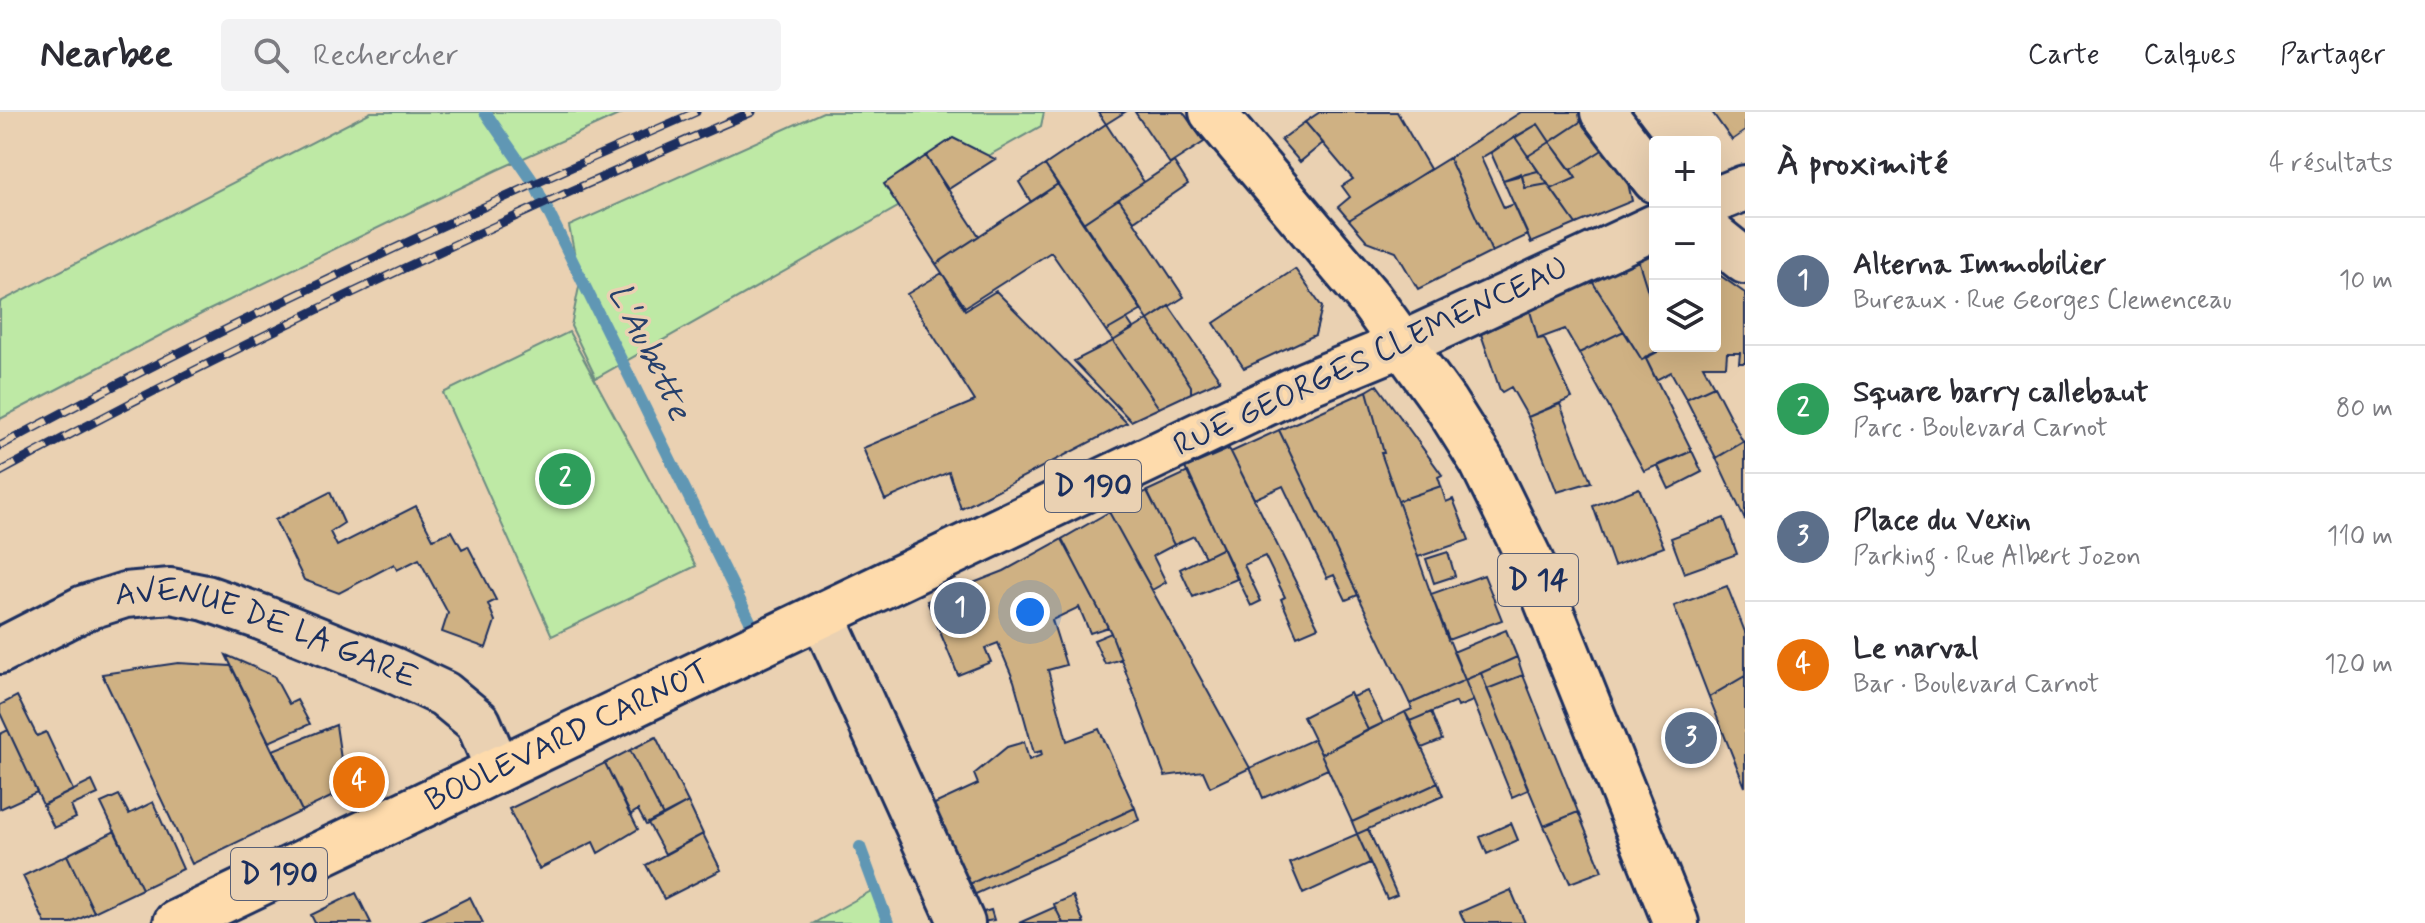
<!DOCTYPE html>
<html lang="fr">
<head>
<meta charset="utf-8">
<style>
	:root { --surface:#fff; --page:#f2f2f3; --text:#2b2b33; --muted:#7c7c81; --line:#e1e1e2; --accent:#d93025 }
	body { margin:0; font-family:Mynerve,sans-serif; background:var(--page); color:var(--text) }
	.controls { position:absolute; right:24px; top:24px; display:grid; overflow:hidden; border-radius:8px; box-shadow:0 8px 32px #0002 }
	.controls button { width:72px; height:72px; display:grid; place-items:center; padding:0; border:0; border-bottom:2px solid var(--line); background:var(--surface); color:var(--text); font:40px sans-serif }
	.you { position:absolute; left:1030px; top:500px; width:28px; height:28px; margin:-20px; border:6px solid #fff; border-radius:50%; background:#1a73e8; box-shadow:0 0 0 12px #1a73e833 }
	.badge { display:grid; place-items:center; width:52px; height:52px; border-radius:50%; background:var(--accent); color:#fff; font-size:26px; font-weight:700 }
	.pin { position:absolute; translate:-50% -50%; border:4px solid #fff; box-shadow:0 2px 8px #0006 }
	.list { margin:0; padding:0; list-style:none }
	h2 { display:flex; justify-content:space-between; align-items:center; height:104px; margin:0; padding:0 32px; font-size:34px }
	h2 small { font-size:26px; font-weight:400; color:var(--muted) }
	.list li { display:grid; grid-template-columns:52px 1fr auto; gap:24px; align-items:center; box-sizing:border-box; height:128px; padding:0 32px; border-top:2px solid var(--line) }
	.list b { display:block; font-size:30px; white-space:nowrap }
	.list p { margin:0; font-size:26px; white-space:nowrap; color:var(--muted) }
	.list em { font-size:26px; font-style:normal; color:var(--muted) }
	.icon { flex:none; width:44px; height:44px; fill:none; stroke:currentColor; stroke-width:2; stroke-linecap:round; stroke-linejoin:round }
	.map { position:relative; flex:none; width:1745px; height:811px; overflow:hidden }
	header { display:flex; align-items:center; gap:48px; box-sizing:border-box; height:112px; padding:0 40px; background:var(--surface); border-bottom:2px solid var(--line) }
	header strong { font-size:38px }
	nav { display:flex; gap:44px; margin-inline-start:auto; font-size:28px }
	.search { width:560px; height:72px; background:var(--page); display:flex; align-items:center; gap:20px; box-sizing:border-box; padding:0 28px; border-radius:8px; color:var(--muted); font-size:30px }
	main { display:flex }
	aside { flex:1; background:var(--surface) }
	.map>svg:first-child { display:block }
	.green { fill:#bee9a5; stroke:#6c8c82; stroke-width:2 }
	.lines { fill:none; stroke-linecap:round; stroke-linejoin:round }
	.stream { stroke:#6097b4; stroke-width:12 }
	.building { fill:#cfb183; stroke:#1b2f5e; stroke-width:2 }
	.minor-casing { stroke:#1b2f5e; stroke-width:50 }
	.major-casing { stroke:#1b2f5e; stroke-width:50 }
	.minor { stroke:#ead1b2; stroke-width:44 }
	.major { stroke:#fedbac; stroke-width:44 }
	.rail-casing { stroke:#1b2f5e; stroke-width:9 }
	.rail { stroke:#ead1b2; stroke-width:6; stroke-dasharray:18; stroke-linecap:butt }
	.labels { text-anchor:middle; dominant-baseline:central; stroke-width:7; stroke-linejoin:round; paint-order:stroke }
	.shield { fill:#ead1b2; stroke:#596077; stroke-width:2 }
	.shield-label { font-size:30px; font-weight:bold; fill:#1b2f5e }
	.street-label { font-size:32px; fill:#1b2f5e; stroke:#ead1b2 }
	.water-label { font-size:34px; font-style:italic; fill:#26406c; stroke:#ead1b2 }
</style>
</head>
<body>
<header>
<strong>Nearbee</strong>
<div class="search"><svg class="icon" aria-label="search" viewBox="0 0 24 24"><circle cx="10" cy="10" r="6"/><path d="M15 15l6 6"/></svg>Rechercher</div>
<nav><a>Carte</a><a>Calques</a><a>Partager</a></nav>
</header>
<main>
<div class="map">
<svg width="1745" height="811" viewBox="0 0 1745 811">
	<rect width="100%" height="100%" fill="#ead1b2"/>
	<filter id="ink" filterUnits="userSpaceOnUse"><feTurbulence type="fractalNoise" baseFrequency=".0125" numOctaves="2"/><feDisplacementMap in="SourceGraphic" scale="16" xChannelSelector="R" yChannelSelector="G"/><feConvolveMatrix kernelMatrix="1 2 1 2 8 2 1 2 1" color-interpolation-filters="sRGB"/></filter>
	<g filter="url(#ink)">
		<path class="green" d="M371,0h254l-128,58 -292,142 -205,107v-117z
			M823,0h221l-3,14 -445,252 -25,-52 9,-44 -11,-56z
			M569,220l127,234 -144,70 -109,-243z
			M873,778l18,33h-77z"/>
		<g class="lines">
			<path class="stream" d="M485,0l49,71 217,440
				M860,735l28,76"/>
		</g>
		<path class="building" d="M1098,0h27l-19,12z
			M1135,0h48l21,30 -34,22z
			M1320,0h77l33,57 -81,51 -11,-13 12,-10 -8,-11 11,-7 -48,-57z
			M1521,0h61l4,6 -36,24 -12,-18 -57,34 23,50 10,-4 14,31 -36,17 -43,-94z
			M1712,0h33v19l-13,9z
			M1586,6l21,29 -36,23 -21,-28z
			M1305,10l18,21 -23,19 -19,-22z
			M1106,12l38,58 -61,41 -38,-58z
			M1538,12l12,18 -22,14 -13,-19z
			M1515,25l23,34 -35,9 -12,-27z
			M953,26l42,21 -48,31 -21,-34z
			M1550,30l26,36 -25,11 -23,-33z
			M1607,35l19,27 6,27 -56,23 -25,-35 25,-11 -5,-8z
			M926,44l53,80 -43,28 -52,-80z
			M1449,46l43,94 -74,37 -22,-37 -29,-11 -18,-21z
			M1174,50l14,22 -54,37 -15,-22z
			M1045,53l13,19 -27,18 -12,-20z
			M1538,59l10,13 -23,4 -3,-13z
			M1521,61l4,15 23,-4 28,40 -45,19 -28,-63z
			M1058,72l84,126 -36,21 -55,-79 -86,55 -29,-43z
			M1119,87l65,98 -36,23 -65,-97z
			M1636,141l19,2v59z
			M1636,141l19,61v32h14l-27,14 -54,-85z
			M1295,157l27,38 -7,28 -71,33 -30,-45z
			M1715,160l30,21v70h-6l1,-10h-13l-1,13h-23l11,20 -28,13 -15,-27 -15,8 -11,-23 24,-11h46z
			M942,161l23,37 31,-19 131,132 -166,86 -12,-37 -64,28 -22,-52 112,-47 -68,-107z
			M1585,163h3l36,56 -45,22 -14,-24 -27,10 -8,-28 57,-28z
			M1169,194l51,74 -29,13v-7l-43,-66z
			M1530,199l8,28 6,-1 28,60 -44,19 -17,-30 -9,5 -2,-2 -19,-56z
			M1127,207l6,9 -20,13 -7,-10z
			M1148,208l43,66v7l-32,15 -46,-67z
			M1624,219l18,29 3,-3 47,94 -48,20 -65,-118z
			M1113,229l46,67 -28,13 -57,-60z
			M1377,273l65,90 -4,2 3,9 -43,15 -17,-48h3l-17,-62z
			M1714,274l29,56 -27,16 -30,-59z
			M1367,279l17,62h-3l50,141 34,86 -55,24 -131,-274z
			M1560,292l31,78 -34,10 -29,-75z
			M1279,318l79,165 -12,5 -12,-25 -7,3 -44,-92 -29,13 -23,-47z
			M1745,329v79l-29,-62z
			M1229,337l2,3 87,175 -21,9 -16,-37 4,-2 -20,-41 -21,9 17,36 -10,5 -66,-138z
			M1692,339l10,21 -33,17 -11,-23z
			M1188,360l35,76 -18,9 -11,-21 -20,9 -27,-54z
			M1441,374l5,16 7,-3 16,41 -51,17 -20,-56z
			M1639,376l25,59 -50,19 -21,-60z
			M1147,379l27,54 -21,11 13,26 -14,8 -43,-78z
			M330,380l14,31 -14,9 7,14 79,-40 17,33 19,-8 10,18 6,-3 28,54 -8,4 7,17 -9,27 -44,-16 6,-19 -29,-54 -22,11 -3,-6 -55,29 -35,-13 -29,-60z
			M1109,400l141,256 -40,19 -7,-16 -38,5 -54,-143 -49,-94z
			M1724,406l13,36 -53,19 -13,-35z
			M1062,427l46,88 -18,6 -11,-26 -27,13 14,45 -18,5 19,71 32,-12 36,79 -172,79 -35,-80 50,-23 -4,-10 33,-27 17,-5 5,18 13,-5 -1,-4 -7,2 -20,-72 -16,-38 -13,5 6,14 -33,13 -31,-74 77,-30z
			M1223,436l14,31 -44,18 -13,-28z
			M1448,440l7,24 -21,7 -8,-24z
			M1484,463l18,45 -54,20 -17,-46z
			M1727,474l18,46v44l-36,21 -35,-91z
			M1506,518l11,27 -52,23 -12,-28z
			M1111,521l10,26 -16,5 -11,-24z
			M226,543l48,21 15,28 8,-4 13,24 -41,18z
			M1517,545l6,18 -36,14 -6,-16z
			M178,551l53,3 71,145 -110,53 -90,-190z
			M1481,561l47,117 -16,7 -47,-117z
			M1523,563l55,137 -34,14 -57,-137z
			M1745,564v111l-36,-90z
			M1465,568l8,21 -15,6 -2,-5 -46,19 -5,-9 7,-3 -2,-5z
			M1367,579l16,32 -15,7 -16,-33z
			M1350,581l18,37 -47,24 -18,-37z
			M17,584l20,40 9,-4 27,58 -30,15 -43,-92v-8z
			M1405,600l33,71 -86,39 -31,-68z
			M1431,600l11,28 -20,8 -12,-27z
			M336,613l6,41 -11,31 -29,14 -29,-61z
			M8,618l29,62 -37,17v-75z
			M656,625l32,65 -25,14 -33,-66z
			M1314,627l14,30 -65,29 -13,-30z
			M630,638l33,66 -17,9 -8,-15 -8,5 -25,-52z
			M342,647l11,2 -13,37 -9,-1z
			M605,651l33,66 -40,24 -5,-11 -54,27 -30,-60z
			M92,669l6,13 -27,12 5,12 -22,10 -11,-23z
			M1438,671l5,13 -86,38 -5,-12z
			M119,683l10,19 24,-12 30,67 -41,20 -41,-86z
			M688,690l15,32 -38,20 -17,-31z
			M1135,696l4,12 -172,78 -4,-11z
			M1578,700l24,59 -32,12 -26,-57z
			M1511,711l7,17 -31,14 -7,-17z
			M1368,717l29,66 -10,4 -30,-65z
			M115,719l27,58 -48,23 -27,-57z
			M703,722l18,36 -57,29 -18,-34z
			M1357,722l13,29 -67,31 -13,-31z
			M67,743l27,57 -23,11h-26l-22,-47z
			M1511,778l14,33h-60l-5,-11z
			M356,781l15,30h-56l-4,-8z
			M1073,784l11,27h-21l-8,-16 -1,-3z
			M470,785l13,26h-66z
			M1055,795l8,16h-44z
			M991,798l3,10 -12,2 -2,-9z"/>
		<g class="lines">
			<g class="minor-casing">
				<g id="minor">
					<path d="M1603,0l52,68"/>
					<path d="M1715,88l30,-12"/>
					<path d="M1715,125l30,24"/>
					<path d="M1403,232l252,-117"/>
					<path d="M822,503l140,308"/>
					<path id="s1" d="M0,539l84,-43 41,-13 46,-4 35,7 55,19 132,53 51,24 34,28 20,47"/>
				</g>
			</g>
			<g class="major-casing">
				<g id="major">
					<path d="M1212,0l157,186 76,105 37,59 49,100 145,361"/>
					<path id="s2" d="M176,811l1130,-539 97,-40"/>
				</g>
			</g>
			<use href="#minor" class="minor"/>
			<use href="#major" class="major"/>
			<g class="rail-casing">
				<path id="rail" d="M0,334c226,-122 461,-231 696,-334
					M0,360c244,-132 497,-251 752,-360"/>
			</g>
			<use href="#rail" class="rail"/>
		</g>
	</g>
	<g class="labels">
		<g class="shield">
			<rect x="1045" y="348" width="96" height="52" rx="6"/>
			<rect x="1498" y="442" width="80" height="52" rx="6"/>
			<rect x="231" y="736" width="96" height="52" rx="6"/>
		</g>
		<g class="shield-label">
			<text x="1093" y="374">D 190</text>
			<text x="1538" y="468">D 14</text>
			<text x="279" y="762">D 190</text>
		</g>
		<g class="street-label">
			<text transform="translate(1371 245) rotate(-25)">RUE GEORGES CLEMENCEAU</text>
			<text stroke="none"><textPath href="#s1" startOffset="286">AVENUE DE LA GARE</textPath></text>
			<text stroke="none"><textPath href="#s2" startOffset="434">BOULEVARD CARNOT</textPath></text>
		</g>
		<g class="water-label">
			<text transform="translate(649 240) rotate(64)">L'Aubette</text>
		</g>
	</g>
</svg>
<div class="controls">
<button>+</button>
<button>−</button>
<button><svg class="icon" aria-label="layers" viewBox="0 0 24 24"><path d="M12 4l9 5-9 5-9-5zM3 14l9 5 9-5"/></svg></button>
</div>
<div class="you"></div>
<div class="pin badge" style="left:960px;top:496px;background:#5c6f8a">1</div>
<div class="pin badge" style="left:565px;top:367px;background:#2e9e5b">2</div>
<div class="pin badge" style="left:1691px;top:626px;background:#5c6f8a">3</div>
<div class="pin badge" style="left:359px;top:670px;background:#e8710a">4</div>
</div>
<aside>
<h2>À proximité<small>4 résultats</small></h2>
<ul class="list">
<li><span class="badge" style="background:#5c6f8a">1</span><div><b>Alterna Immobilier</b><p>Bureaux · Rue Georges Clemenceau</p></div><em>10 m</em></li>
<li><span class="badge" style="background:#2e9e5b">2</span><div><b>Square barry callebaut</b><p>Parc · Boulevard Carnot</p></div><em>80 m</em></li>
<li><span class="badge" style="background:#5c6f8a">3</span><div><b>Place du Vexin</b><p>Parking · Rue Albert Jozon</p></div><em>110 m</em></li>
<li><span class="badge" style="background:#e8710a">4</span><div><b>Le narval</b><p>Bar · Boulevard Carnot</p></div><em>120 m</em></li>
</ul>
</aside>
</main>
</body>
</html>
